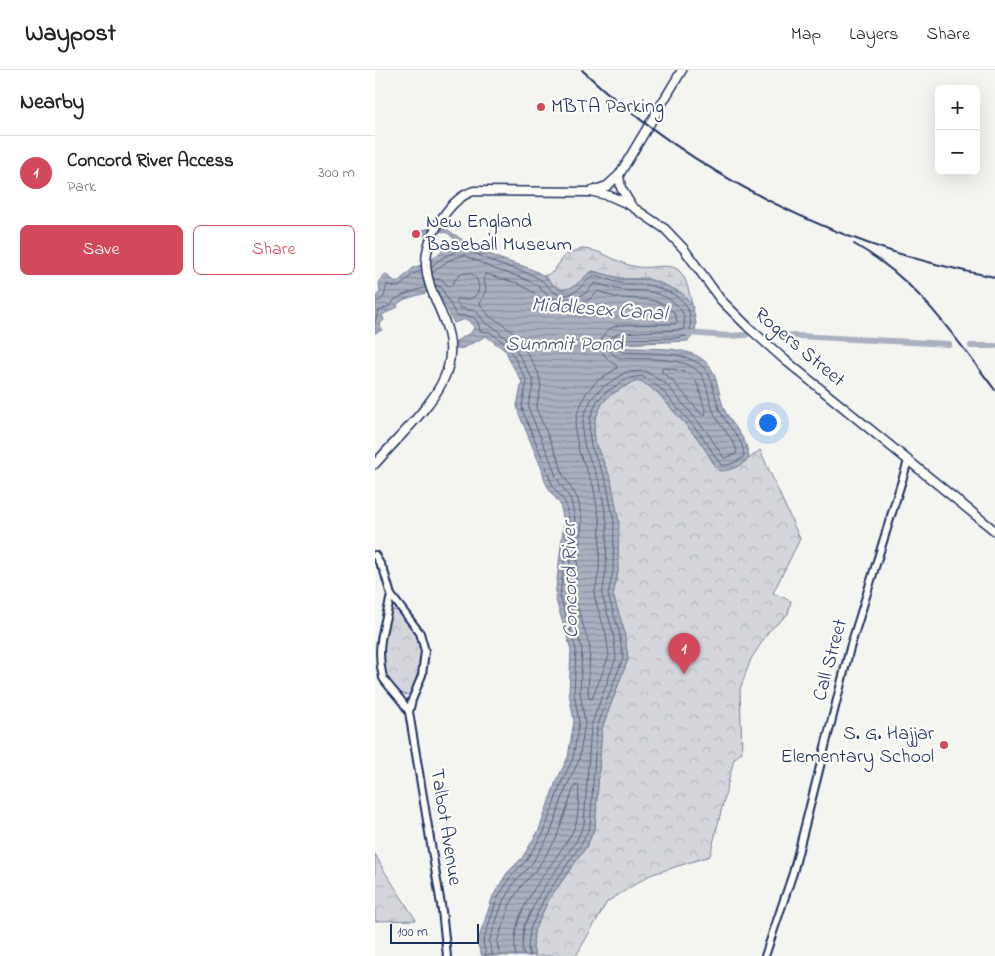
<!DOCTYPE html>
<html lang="en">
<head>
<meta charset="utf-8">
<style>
	:root { --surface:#fff; --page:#f6f6f6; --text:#202124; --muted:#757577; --line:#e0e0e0; --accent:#d1495b }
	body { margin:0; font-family:"Indie Flower",sans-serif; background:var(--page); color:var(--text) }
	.controls { position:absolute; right:15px; top:15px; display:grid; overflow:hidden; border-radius:8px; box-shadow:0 5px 20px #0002 }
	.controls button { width:45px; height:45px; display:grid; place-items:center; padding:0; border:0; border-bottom:1px solid var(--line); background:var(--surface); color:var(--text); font:25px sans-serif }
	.scale { position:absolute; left:15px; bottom:12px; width:89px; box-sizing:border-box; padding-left:5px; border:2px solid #1b2f5e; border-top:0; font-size:14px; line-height:18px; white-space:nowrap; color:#1b2f5e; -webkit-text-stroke:4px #fdfcf7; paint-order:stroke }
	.you { position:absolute; left:392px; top:352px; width:18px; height:18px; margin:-12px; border:4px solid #fff; border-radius:50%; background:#1a73e8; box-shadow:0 0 0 8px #1a73e833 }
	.badge { display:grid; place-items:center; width:32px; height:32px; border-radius:50%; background:var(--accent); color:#fff; font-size:16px; font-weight:700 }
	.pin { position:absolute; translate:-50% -41px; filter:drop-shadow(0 1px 2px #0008) }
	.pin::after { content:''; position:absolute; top:26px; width:18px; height:15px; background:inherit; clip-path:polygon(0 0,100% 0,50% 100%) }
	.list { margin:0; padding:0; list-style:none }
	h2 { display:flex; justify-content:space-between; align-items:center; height:65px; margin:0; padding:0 20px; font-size:21px }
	h2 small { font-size:16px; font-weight:400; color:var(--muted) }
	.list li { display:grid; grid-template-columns:32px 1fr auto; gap:15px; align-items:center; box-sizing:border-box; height:75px; padding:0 20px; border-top:1px solid var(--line) }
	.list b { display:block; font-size:19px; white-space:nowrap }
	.list p { margin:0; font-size:16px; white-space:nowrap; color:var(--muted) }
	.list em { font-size:16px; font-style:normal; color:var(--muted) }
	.actions { display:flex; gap:10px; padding:15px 20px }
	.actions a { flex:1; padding:11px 0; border:1px solid var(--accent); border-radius:8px; text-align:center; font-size:18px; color:var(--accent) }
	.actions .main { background:var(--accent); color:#fff }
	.map { position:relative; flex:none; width:620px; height:886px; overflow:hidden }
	header { display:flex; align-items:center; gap:30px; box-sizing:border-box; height:70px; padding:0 25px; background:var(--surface); border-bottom:1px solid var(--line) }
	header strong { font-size:24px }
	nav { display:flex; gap:28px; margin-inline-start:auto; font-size:18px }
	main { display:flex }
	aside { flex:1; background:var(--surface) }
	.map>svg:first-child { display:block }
	.wetland { fill:url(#wetland-marsh); stroke:#78829c }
	.park { fill:url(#park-crowns); stroke:#78829c }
	.water { fill:url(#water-rules); stroke:#717c98 }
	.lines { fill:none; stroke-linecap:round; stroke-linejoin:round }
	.shore { stroke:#546385; stroke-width:1 }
	.canal { stroke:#aab0bf; stroke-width:6 }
	.minor-casing { stroke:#1b2f5e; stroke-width:10 }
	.major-casing { stroke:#1b2f5e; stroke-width:11 }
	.minor { stroke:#fdfcf7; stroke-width:6 }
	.major { stroke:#fdfcf7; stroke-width:8 }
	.rail { stroke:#1b2f5e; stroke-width:2 }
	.poi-dot { fill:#d1495b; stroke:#fdfcf7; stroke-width:2 }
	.labels { text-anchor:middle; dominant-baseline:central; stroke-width:4.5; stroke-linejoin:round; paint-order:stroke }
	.poi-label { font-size:20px; fill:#1b2f5e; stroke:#fdfcf7; text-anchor:start }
	.street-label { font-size:20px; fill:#1b2f5e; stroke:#fdfcf7 }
	.water-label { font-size:21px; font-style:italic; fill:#46567b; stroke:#fdfcf7 }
</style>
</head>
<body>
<header>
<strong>Waypost</strong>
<nav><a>Map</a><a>Layers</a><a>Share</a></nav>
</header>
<main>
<aside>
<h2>Nearby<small></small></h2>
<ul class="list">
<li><span class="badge">1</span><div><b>Concord River Access</b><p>Park</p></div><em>300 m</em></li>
</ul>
<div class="actions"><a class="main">Save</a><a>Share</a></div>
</aside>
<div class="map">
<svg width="620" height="886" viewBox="0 0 620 886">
	<defs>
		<pattern id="wetland-marsh" width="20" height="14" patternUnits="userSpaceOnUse" patternTransform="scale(1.25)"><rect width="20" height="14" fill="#d4d6db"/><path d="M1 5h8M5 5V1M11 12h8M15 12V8" fill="none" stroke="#b5b8be"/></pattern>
		<pattern id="park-crowns" width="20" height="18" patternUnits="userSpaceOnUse" patternTransform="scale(1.25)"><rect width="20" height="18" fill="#d4d6db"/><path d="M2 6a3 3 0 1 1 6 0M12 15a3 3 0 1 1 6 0" fill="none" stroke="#b5b8be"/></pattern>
		<pattern id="water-rules" width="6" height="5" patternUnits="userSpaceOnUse" patternTransform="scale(1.25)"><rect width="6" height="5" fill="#aab0bf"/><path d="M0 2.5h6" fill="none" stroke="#8a909e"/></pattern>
	</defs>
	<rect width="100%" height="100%" fill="#f4f4f1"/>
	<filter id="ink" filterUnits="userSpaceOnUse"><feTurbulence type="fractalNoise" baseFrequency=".02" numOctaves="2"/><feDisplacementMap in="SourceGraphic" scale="10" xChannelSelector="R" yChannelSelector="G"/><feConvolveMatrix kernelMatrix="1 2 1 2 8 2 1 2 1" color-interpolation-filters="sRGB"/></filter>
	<g filter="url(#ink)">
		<path class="wetland" d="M207,179c21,0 36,16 56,18 10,2 31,-4 39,2 10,7 12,24 15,35l-10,-11 -24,-11 -11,-3h-24l-30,-8c-7,3 -9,9 -15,13 -15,12 -24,2 -34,-8l9,-4 12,-17z"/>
		<path class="park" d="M266,311l16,11 41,47 10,14 7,14 26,-2 19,-15 40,89 -27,54 18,8 -3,13 -19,17 -18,28 -11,30 2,63 -8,7 -24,97 -60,19 -43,27 -31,54h-41l-2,-8 1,-17 15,-32 38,-53 8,-19 7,-99 26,-69 -4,-29 -11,-35 5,-23 -7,-93 -15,-34 -2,-14 1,-12 7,-15 7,-8 22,-14z
			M22,540l6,2 12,14 10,32 -12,32 -6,5 -12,-4c-6,-8 -14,-18 -17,-27 -3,-16 -2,-52 19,-54z
			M0,784l8,15 33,51 -41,1z"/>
		<path class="water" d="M65,156c10,4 17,11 26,16 9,6 18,10 28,14 16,8 34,9 50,20 8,5 10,15 21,13 13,-1 17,-13 28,-18l30,8h24l11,3 24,11 10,11 4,19 -1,10 -7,8 -67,3 -1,2c5,2 12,2 18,2 24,1 61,-2 74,22 7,13 7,28 13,41 9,17 22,26 24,47 -9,8 -17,13 -30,13l-21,-32 -41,-47 -16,-11 -10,2 -22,13 -7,8 -7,15 -1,12 2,14 15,34 8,43 -1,50 -5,23 11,35 4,29 -26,69 -7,99 -8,19 -38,53 -15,32 -1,17 2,8h-53l-5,-13 16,-47 14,-23 15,-15 17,-28 16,-46 13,-27 6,-36 -5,-28 2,-43 -16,-53 9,-76 -4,-17 -10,-13 -5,-10 -3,-12 -23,-55 -2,-9 5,-23 -11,-19 -5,-12 -20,-15 -23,12 -7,1v-8l16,-9 2,-5 -6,-7h-6l-8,3 -14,-28 -3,-3 2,-5 -2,-1 -1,4 -31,9 -8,5 1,3 -16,8 2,5 -5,4 3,6 -7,3v-35l5,-6 -1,-11 6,-7 12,9 16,-15 14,-5 17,-14 13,-4v-3c-3,-2 -5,-6 -8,-8 -7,-5 -22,-2 -28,3l-2,-1 3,-6z"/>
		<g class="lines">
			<path class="shore" d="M57,196c9,-10 21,-12 31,-19 12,6 23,12 35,17 15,5 29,7 43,16 8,5 10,14 21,15 18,1 23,-17 32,-19 7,-1 18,6 26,7 9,2 18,0 27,2 7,1 14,4 21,7 19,8 24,19 22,39l-3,5 -12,2 -55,1 -5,3v5l7,5c24,2 72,-3 86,21 7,12 6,27 13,40 7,14 23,26 23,43 -6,6 -15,10 -23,9l-19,-29 -41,-47 -19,-13 -13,2 -23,14 -9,9 -7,17 -1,13 2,15 15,35 8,41 -1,49 -5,24 11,36 4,27 -26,69 -7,99 -8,17 -37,54 -15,32 -2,19 2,8
				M57,203l17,-13 15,-5 30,14 26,8 17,8 12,12 11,4 16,-3 10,-5 9,-10c9,2 18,6 27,7 8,1 16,0 24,1 19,3 45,16 37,39l-65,3 -8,6c-4,9 1,16 10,19 22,2 72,-4 83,20 6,12 6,25 12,37 6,13 18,23 22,36l-2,4 -11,3 -17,-26 -41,-48 -21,-13 -19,1 -23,15 -11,11 -8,17 -2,16 3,17 15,35 7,40 -1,48 -4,24 11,37 3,26 -25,68 -7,98 -7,16 -37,53 -16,33 -2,22 2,8
				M111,204l31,9 16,9 12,11 14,5 19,-3 12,-6 8,-8c7,3 15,6 23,7 19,2 52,-2 56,24l-2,2 -55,1c-24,4 -25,30 -4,40l1,3 -20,13 -11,12 -9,21 -2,16 4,22 14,33 7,38 -1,47 -5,26 12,38 3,22 -17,43 -3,-1 -1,-6 2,-44 -16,-53 8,-74 -4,-22 -15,-24 -4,-14 -23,-53 5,-22 -3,-14 -20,-35 -18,-15 -9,-4 -11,-14 6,-14 -2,-13z
				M58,209l9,1 8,7c3,-3 5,-9 10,-12 19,-12 31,30 -2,24l-2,3 4,6 16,3 10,13 8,3 10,10 7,4 22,39c1,11 -6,20 -4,30l23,54 4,13 15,23 4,19 -9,77 16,53 -2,43 5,31 -6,37 -13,28 -16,46 -19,31 -15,15 -13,21 -14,41 4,14
				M60,215l6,2 15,28 17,2 5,5 2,9 10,1 18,14 19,35 -5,24 1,7 23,55 4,12 4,9 11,14 4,18 -9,76 16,53 -2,44 5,29 -6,36 -13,28 -16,46 -18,29 -15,15 -14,23 -14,43 3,14
				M0,232c11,-1 10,-11 12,-18l8,3h4l14,-13 9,-4
				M0,252l4,-11 12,-6 3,-5 9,-5 23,-8
				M289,298c38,4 31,14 42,44l-1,3h-3l-31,-36 -9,-7v-3z
				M125,886l-3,-14 13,-38 12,-19 15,-16 19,-30 17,-49 2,-4h3l1,2c-1,11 0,24 -3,35 -3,11 -11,20 -17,30 -20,29 -51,65 -43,103"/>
			<path class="canal" d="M313,263l40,3 18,-1
				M403,265l171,9
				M596,276h24"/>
			<g class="minor-casing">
				<path id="minor" d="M0,485l9,16 7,24 29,38 5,18 -3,24 -10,25 -3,12
					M16,525c-6,30 -16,50 -8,83 8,12 19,21 26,34l33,199 5,45
					M390,886l28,-83 57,-225 58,-187"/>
			</g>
			<g class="major-casing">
				<path id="major" d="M244,105l2,13 10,17
					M219,122l16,4 18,8 37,25 19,20 36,50 28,28 37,33 210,171
					M0,394c22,-26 65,-64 73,-97 15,-57 -51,-84 -6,-149 8,-12 18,-23 32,-27l115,1 18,-6 12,-11 63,-105"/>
			</g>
			<use href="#minor" class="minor"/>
			<use href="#major" class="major"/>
			<path class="rail" d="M207,0c113,106 261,180 413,207
				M479,174c64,36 98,90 141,146"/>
		</g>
	</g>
	<g class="poi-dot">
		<circle cx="166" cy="37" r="5"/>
		<circle cx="41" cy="164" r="5"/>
		<circle cx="569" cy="675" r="5"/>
	</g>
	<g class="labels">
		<g class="poi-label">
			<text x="176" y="37">MBTA Parking</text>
			<text x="51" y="152">New England<tspan x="51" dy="23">Baseball Museum</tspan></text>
			<text x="559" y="664" text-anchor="end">S. G. Hajjar<tspan x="559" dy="23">Elementary School</tspan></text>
		</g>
		<g class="street-label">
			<text transform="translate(424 278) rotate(40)">Rogers Street</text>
			<text transform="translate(456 590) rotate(-75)">Call Street</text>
			<text transform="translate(70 757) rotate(81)">Talbot Avenue</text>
		</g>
		<g class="water-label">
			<text transform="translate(224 240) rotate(4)">Middlesex Canal</text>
			<text x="189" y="275">Summit Pond</text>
			<text transform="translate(196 510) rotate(-91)">Concord River</text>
		</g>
	</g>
</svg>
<div class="controls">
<button>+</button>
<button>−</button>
</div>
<div class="scale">100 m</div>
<div class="you"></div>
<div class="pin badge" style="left:309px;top:604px">1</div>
</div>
</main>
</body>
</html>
